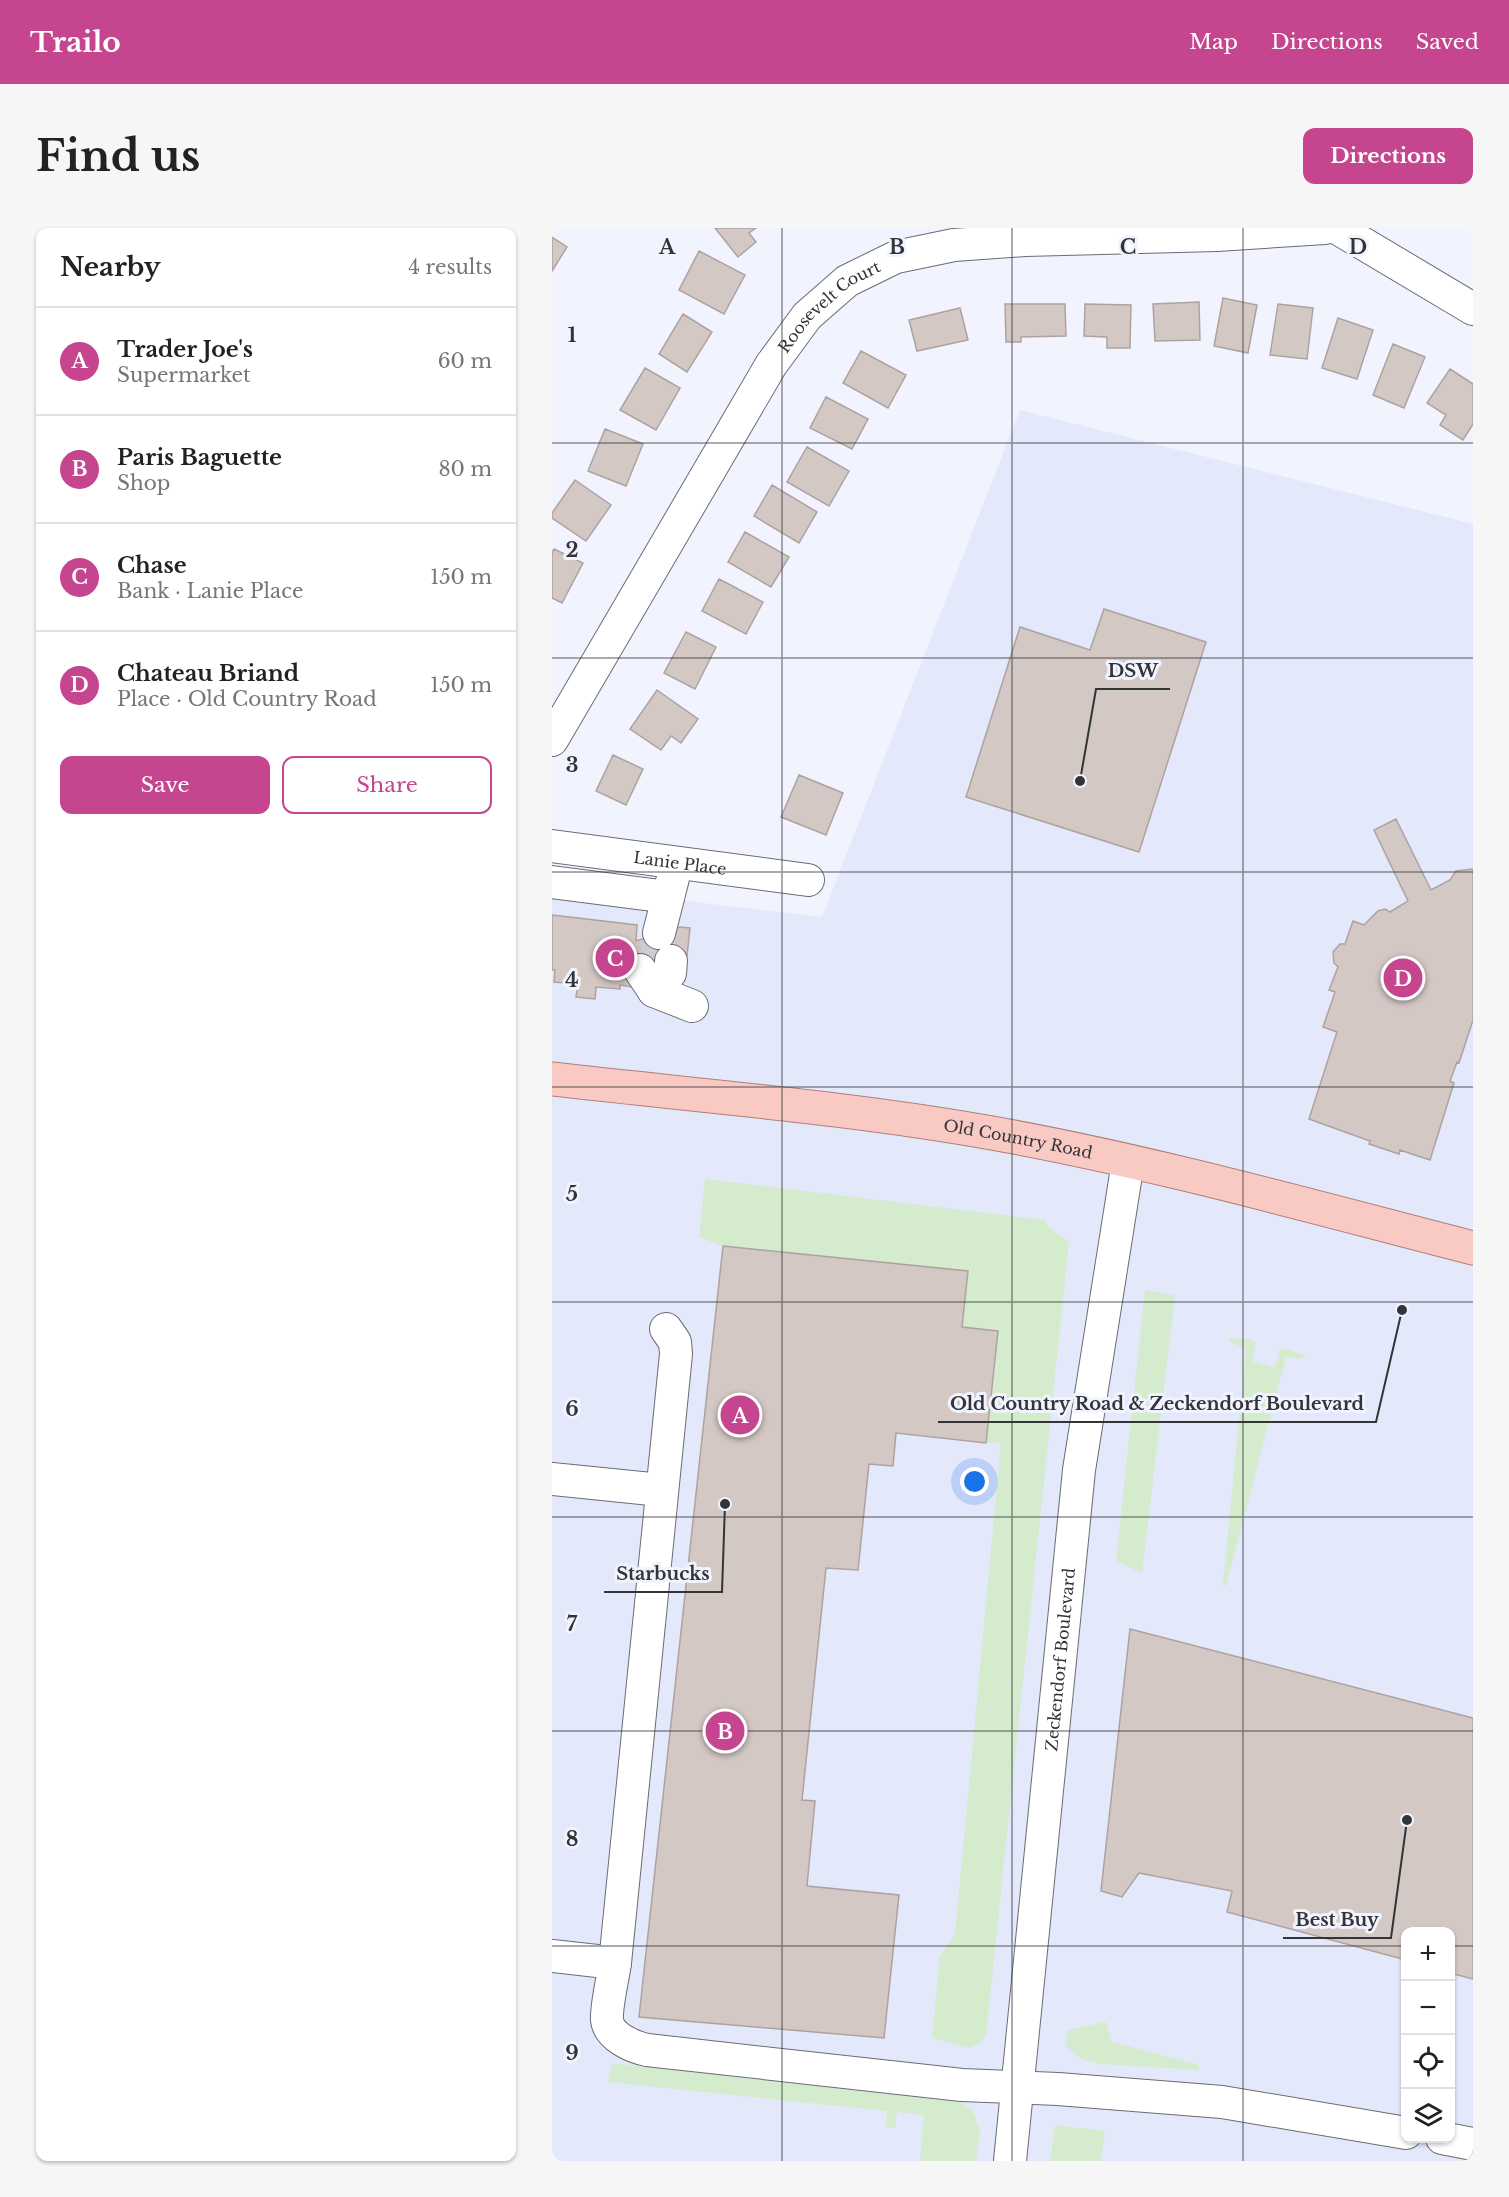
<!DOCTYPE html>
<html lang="en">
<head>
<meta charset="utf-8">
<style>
	:root { --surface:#fff; --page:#f6f6f6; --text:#222; --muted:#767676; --line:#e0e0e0; --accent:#c6458f }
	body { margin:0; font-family:"Libre Baskerville",serif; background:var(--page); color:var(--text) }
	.controls { position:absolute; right:18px; bottom:18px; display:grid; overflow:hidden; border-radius:12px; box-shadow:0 2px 4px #0004 }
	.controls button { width:54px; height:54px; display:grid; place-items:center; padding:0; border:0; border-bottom:2px solid var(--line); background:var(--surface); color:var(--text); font:30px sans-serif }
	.you { position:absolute; left:423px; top:1254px; width:21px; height:21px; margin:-15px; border:4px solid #fff; border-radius:50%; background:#1a73e8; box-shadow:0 0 0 9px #1a73e833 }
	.badge { display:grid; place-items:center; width:39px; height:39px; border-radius:50%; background:var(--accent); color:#fff; font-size:20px; font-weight:700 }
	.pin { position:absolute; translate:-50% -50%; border:3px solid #fff; box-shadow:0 2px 6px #0006 }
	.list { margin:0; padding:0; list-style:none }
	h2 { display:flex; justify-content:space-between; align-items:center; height:78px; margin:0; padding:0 24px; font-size:26px }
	h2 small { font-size:20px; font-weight:400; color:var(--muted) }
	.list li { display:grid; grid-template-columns:39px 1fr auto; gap:18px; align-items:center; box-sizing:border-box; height:108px; padding:0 24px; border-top:2px solid var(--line) }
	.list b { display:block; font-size:22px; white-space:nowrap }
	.list p { margin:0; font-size:20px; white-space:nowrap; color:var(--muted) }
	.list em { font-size:20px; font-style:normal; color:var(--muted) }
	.actions { display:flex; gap:12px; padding:18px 24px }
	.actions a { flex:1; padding:14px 0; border:2px solid var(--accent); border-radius:12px; text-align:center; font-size:21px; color:var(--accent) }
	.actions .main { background:var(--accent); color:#fff }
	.icon { flex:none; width:33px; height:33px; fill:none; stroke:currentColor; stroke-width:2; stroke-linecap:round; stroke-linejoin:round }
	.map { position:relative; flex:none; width:921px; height:1933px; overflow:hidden; border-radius:12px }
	header { display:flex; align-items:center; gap:36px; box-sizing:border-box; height:84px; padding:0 30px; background:var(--accent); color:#fff }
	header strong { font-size:28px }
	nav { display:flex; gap:33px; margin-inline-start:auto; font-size:21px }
	.intro { display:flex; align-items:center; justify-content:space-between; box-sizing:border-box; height:144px; padding:0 36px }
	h1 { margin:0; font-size:42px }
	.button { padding:15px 27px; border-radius:12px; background:var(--accent); color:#fff; font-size:21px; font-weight:700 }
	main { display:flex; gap:36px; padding:0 36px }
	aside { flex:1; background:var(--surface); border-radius:12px; box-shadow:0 2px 4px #0004 }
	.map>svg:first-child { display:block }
	.built { fill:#e3e8fa; fill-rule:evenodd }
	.green { fill:#d5ebcd }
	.building { fill:#d4c8c5; stroke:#aea2a0; stroke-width:1.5 }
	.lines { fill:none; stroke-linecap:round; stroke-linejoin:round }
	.minor-tunnel { stroke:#cbced7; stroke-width:32; stroke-dasharray:32 16; stroke-linecap:butt }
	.minor-casing { stroke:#6a6c75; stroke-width:34 }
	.major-casing { stroke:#b07f78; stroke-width:35 }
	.minor { stroke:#fff; stroke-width:32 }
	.major { stroke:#f8cac3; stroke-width:33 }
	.grid { fill:none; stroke:#333438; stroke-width:1.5; stroke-opacity:0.55 }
	.labels { text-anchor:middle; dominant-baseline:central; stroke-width:6; stroke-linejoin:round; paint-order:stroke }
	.street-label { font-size:16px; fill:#333438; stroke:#f1f4ff }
	.grid-label { font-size:20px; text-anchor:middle; font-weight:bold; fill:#333438; stroke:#f1f4ff; stroke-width:6; stroke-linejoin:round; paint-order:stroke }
	.leader { fill:none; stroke:#333438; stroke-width:2 }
	.callout-dot { fill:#333438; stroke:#f1f4ff; stroke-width:2 }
	.callout-label { font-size:18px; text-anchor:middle; font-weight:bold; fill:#333438; stroke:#f1f4ff; stroke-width:6; stroke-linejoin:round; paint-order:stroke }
</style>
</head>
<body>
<header>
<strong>Trailo</strong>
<nav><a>Map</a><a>Directions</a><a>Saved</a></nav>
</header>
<div class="intro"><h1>Find us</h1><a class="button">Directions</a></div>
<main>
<aside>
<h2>Nearby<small>4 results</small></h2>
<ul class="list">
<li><span class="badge">A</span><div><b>Trader Joe's</b><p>Supermarket</p></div><em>60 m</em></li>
<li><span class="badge">B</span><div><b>Paris Baguette</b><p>Shop</p></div><em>80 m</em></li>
<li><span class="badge">C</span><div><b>Chase</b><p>Bank · Lanie Place</p></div><em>150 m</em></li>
<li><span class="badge">D</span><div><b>Chateau Briand</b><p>Place · Old Country Road</p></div><em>150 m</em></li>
</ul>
<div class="actions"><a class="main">Save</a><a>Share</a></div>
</aside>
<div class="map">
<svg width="921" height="1933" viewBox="0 0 921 1933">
	<rect width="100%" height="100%" fill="#f1f4ff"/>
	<path class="built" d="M468,182l453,114v1637h-921v-1276l270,32zM854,1704h44v206h-44z"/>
	<path class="green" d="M153,951l340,41 5,8 19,14 -83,793 -6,8 -9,5 -39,-10 8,-82 15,-21 46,-492h-15l12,-112 -36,-4 2,-56 -241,-25 -24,-9z
		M593,1062l30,5 -33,278 -26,-12z
		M677,1110l21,1 6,4 -4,18 23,7 5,-18 3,-2 22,7 -3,4 -16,-2 -60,229 -3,-1 23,-237 -17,-6z
		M554,1794l6,20 87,23v5l-99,-6 -19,-5 -16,-14 3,-15z
		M60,1835l348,39 12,7 8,22 -4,30h-56l4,-46 -27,-3 -2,16 -9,-1 1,-16 -279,-29z
		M503,1897l50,6 -4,30h-51z"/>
	<path class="building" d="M163,0h41l-7,5 7,9 -18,15z
		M0,9l15,10 -15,24z
		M147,23l46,24 -21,39 -45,-24z
		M671,70l34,7 -9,48 -34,-7z
		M647,74l1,38 -45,1 -2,-37z
		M453,76h60l1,32 -45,1v5h-15z
		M533,76l46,1 -1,43h-23v-11l-23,-1z
		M726,76l35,4 -6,51 -37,-4z
		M408,80l8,32 -51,11 -8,-31z
		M131,86l29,18 -25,40 -28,-18z
		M786,90l35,12 -16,49 -35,-11z
		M841,116l32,13 -21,51 -31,-13z
		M309,123l45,24 -18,33 -45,-25z
		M93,140l35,20 -24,42 -36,-20z
		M898,141l23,15v40l-10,16 -23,-15 6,-10 -19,-12z
		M274,169l42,22 -16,30 -42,-21z
		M53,201l38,15 -17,42 -38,-15z
		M255,219l42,24 -20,35 -42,-24z
		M23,252l36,25 -25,36 -34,-23v-5z
		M220,257l45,27 -18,31 -45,-27z
		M193,304l44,25 -18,30 -43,-25z
		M2,321l29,14 -21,40 -10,-5v-45z
		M167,351l44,23 -17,32 -44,-23z
		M552,381l102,33 -67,210 -173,-55 54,-170 70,23z
		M134,404l30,15 -21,42 -31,-16z
		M105,462l41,29 -17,24 -10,-7 -10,14 -31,-21z
		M61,527l30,14 -17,36 -30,-14z
		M247,547l44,18 -17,42 -45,-18z
		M844,591l35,71 19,-10 6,-9 17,-2v151l-14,43 -2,-1 -7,19 4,2 -24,77 -30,-10 -1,4 -30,-10 1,-3 -61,-22 28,-87 -14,-5 12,-35 -6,-2 9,-23 -4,-4 -1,-11 7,-8h5l8,-23 11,4 14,-14 7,-2 5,3 18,-11 -34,-71z
		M0,687l85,10 -1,16 44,-14 10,1 -3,28 -53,15 -2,16 -12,-2v4l-24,-2 -1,12 -19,-2 2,-13 -24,-2 1,-12h-3z
		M171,1018l245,25 -6,56 36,4 -12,112 -90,-10 -3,33 -24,-2 -11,106 -32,-2 -24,232 13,1 -8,85 92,9 -15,143 -245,-21z
		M578,1401l343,89v261l-23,-6v-41h-44v28l-179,-48 5,-21 -93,-18 -17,24 -21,-6z"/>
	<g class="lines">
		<path class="minor-tunnel" d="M104,737l3,-32"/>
		<g class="minor-casing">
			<g id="minor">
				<path d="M785,0l136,81"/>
				<path id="s1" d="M0,512l219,-375 36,-49 40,-35 49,-24 58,-12 71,-5 192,-5 108,-7"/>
				<path id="s2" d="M0,618l256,34"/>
				<path d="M0,654l116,15"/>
				<path d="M107,705l14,-55"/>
				<path d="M88,742l14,21 38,15"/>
				<path d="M102,763l16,-18 1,-12"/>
				<path d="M114,1101l9,13 1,12 -61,609c-2,15 -9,43 -8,57 2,17 26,27 40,30l315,35 96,4 164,13 184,31"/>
				<path d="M0,1251l109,11"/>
				<path d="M0,1728l63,7"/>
				<path d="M890,1910l31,6"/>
				<path id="s3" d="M458,1933l69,-691 49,-308"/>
			</g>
		</g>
		<g class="major-casing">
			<g id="major">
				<path id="s4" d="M0,851c146,17 295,28 440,54 162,29 321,74 481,115"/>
			</g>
		</g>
		<use href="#minor" class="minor"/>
		<use href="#major" class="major"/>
	</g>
	<path class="grid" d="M230,0v1933M460,0v1933M691,0v1933M0,215h921M0,430h921M0,644h921M0,859h921M0,1074h921M0,1289h921M0,1503h921M0,1718h854M898,1718h23"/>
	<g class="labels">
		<g class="street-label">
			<text stroke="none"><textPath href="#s1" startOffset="518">Roosevelt Court</textPath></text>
			<text stroke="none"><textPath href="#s2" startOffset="129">Lanie Place</textPath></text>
			<text stroke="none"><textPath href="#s4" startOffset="470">Old Country Road</textPath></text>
			<text stroke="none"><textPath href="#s3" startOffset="504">Zeckendorf Boulevard</textPath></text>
		</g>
	</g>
	<g class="grid-label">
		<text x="115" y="26">A</text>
		<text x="345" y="26">B</text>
		<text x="576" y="26">C</text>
		<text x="806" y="26">D</text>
		<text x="20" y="114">1</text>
		<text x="20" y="329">2</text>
		<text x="20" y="544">3</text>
		<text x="20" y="759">4</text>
		<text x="20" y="973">5</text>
		<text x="20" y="1188">6</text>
		<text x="20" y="1403">7</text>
		<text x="20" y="1618">8</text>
		<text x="20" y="1832">9</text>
	</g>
	<path class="leader" d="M528 553L544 461H618M850 1082L824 1194H386M173 1276L170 1364H52M855 1592L839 1710H731"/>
	<g class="callout-dot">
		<circle cx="528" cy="553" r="6"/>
		<circle cx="850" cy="1082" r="6"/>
		<circle cx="173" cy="1276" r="6"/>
		<circle cx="855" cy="1592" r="6"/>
	</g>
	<g class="callout-label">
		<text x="581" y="449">DSW</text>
		<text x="605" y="1182">Old Country Road &amp; Zeckendorf Boulevard</text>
		<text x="111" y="1352">Starbucks</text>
		<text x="785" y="1698">Best Buy</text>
	</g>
</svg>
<div class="controls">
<button>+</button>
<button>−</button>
<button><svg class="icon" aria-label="locate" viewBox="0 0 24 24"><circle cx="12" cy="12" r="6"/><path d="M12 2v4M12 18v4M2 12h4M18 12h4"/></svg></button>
<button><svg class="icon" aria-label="layers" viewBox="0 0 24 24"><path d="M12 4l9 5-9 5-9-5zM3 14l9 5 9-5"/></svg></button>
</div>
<div class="you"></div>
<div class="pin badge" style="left:188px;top:1187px">A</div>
<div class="pin badge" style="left:173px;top:1503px">B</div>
<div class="pin badge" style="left:63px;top:730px">C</div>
<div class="pin badge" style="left:851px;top:750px">D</div>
</div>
</main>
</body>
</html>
